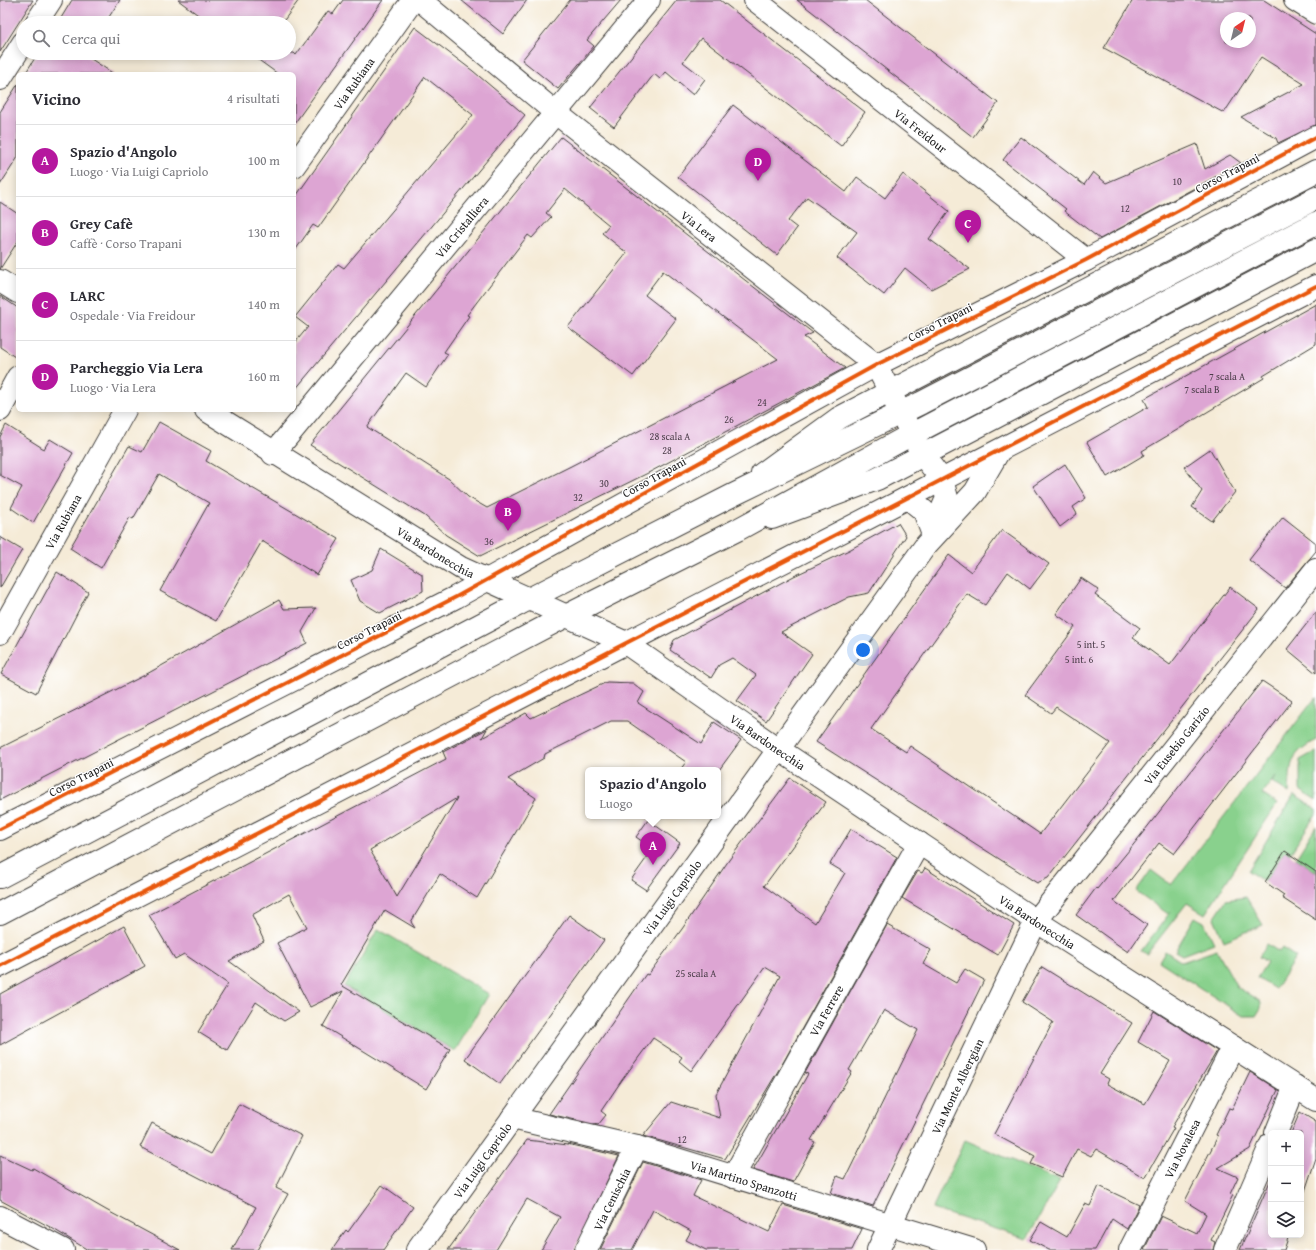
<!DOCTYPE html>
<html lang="it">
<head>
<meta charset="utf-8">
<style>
	:root { --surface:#fff; --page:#f2f2f3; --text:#2b2b33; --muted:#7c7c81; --line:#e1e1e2; --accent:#b5179e }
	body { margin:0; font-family:"Gentium Book Plus",serif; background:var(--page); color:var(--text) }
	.controls { position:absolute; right:12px; bottom:12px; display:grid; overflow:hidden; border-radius:6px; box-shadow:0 2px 10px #0003 }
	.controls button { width:36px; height:36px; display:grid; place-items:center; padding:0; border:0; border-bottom:1px solid var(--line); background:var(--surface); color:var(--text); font:20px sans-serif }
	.compass { position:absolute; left:1220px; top:12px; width:36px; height:36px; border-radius:50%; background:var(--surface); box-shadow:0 2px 10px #0003; rotate:35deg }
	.you { position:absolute; left:863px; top:650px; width:14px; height:14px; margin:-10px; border:3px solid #fff; border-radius:50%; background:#1a73e8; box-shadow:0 0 0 6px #1a73e833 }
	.badge { display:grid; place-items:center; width:26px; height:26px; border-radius:50%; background:var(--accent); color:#fff; font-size:13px; font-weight:700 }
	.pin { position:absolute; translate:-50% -33px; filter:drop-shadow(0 1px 2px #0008) }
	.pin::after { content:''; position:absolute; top:21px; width:14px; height:12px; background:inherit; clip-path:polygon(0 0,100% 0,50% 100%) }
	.popup { position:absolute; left:585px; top:767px; width:136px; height:52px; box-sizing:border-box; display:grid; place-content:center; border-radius:6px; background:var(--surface); filter:drop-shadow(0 1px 3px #0005); font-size:13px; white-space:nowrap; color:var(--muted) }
	.popup b { font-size:15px; color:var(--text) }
	.popup::after { content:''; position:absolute; left:50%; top:100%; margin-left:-8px; border:8px solid transparent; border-top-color:var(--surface) }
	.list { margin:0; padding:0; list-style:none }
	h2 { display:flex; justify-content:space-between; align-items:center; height:52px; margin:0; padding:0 16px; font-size:17px }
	h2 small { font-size:13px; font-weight:400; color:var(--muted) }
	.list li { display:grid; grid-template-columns:26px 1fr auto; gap:12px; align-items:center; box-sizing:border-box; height:72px; padding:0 16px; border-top:1px solid var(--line) }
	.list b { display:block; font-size:15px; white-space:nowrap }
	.list p { margin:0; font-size:13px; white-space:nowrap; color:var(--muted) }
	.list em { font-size:13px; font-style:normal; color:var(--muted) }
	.icon { flex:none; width:22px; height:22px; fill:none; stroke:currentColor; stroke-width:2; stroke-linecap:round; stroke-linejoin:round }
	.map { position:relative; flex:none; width:1316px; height:1250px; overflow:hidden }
	.search { position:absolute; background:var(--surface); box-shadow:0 2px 10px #0003; left:16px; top:16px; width:280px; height:44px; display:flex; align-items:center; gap:10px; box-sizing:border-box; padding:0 14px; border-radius:22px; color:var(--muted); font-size:15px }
	.panel { position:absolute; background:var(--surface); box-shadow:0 2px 10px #0003; left:16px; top:72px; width:280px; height:340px; border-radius:6px }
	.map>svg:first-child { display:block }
	.green { fill:#89d18d; stroke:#527654 }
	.building { fill:#dda5d3; fill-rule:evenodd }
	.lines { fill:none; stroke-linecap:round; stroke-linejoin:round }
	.minor-casing { stroke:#3d3b38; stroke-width:24 }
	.major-casing { stroke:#3d3b38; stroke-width:24 }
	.minor { stroke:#fff; stroke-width:22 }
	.major { stroke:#fff; stroke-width:22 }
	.cycleway-casing { stroke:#fff; stroke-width:6 }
	.cycleway { stroke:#e8590c; stroke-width:4 }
	.labels { text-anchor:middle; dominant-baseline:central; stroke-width:3; stroke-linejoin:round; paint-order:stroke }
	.number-label { font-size:10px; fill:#4c3e4a }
	.street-label { font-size:12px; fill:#1c1c1c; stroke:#fff }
</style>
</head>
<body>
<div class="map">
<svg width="1316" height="1250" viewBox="0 0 1316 1250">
	<rect width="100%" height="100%" fill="#fff"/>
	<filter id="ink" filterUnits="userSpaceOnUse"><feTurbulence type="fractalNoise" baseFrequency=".025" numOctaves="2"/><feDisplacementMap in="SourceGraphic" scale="8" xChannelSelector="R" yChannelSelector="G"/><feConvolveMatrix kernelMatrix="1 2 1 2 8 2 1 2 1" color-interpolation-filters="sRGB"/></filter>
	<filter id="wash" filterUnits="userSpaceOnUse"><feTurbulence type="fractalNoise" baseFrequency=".012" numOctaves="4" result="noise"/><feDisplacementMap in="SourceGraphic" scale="16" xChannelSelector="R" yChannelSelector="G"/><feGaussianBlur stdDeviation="0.9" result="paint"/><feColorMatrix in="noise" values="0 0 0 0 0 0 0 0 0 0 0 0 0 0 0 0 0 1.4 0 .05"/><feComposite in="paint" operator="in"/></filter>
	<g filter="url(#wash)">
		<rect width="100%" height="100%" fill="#f5ebd7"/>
		<path class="green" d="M1316,697v43c-28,15 -25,24 -27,53l-17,-11 4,-6 -14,18 15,10 -72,110 -18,-11 -40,51 -6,-3 30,-40 -3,3 -32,-23 15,-21 20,15z
			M1316,751v50l-16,-11v-30z
			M1294,795l22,14v5l-26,40 -5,-3 -20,31 -17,-11z
			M1316,826v46l-20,-14z
			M1246,897l17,28 -39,16 -10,-23 12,-18z
			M1195,917l9,5 10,21 -32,12 -7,-4z
			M378,929l111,65 -34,57 -111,-65z
			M1267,944l12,8 3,-4 14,9 -21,32 -18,-11 10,-16 -8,-5z
			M1217,950l20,37 24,15v6l-5,8h-13l-84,-55 6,-10 17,11z
			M965,1140l95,41 -33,58 -95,-30z"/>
		<g id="blocks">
			<path class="building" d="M0,0h33l-33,52z
				M72,0h48l-15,23h-47z
				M178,0h121l-17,23h-73z
				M343,0h40l-89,124v-50h-16l-29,-21h45l2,2 32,-44 5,3z
				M461,0h66l-24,34z
				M570,0h51l-34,40 7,6 -36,43 -36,-29z
				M677,0h43l145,112 -24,34 -140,-108 -18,24 22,17 -12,16 -27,-23 -6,7 -6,-5 -40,53 -24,-19z
				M797,0h68l133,103 -25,34z
				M1133,0h131l52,34v91l-38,18 -2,-5 -35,-21 63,-33 -43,-27 -37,56 -120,-65zM1226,18h24v24h-24z
				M415,27l58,44 52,44 -231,276v-47l14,-17 -13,-10 43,-53 6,4 129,-153 -48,-38 -107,151 -5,-3 -19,27v-53z
				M38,53h44l32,21h-89z
				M18,84v73l-18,28v-73z
				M733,105l113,87 11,-15 28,21 18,-24 46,37 -20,28 41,30 -39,20 -26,-21 -21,27 -47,-37 20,-26 -50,-35 -19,24 9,7 -20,27 -99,-78z
				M561,137l252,196 -9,4 41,31 -195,104 -170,84 -34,-21 -21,-19 -115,-71zM565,189l44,36 -7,8 25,20 -59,74 65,49 43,-57 -31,-24 18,-24 115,88 -207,107 -84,42 -19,-11 -19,-18 -82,-52 39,-54 20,14 22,-33 -4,-2 25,-36 -2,-1 61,-80 4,3 19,-21 -5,-4z
				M1021,137l63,48 9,-13 13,11 91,-39 8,25 25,-14 11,8 -141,76 -36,-28 2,-2 -63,-49z
				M0,202l18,12v27l-18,28z
				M0,296l18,12v51l-18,-12z
				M1316,304v40l-53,32 1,2 -122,73 2,4 -37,22 -20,-35 61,-35 -4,-8z
				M159,422l52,29 -5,10 133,78 -22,36 -55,-34 -46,80 -56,-30 49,-88 -50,-29 -26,45 -3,-2 -29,51 -31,-20 59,-102 13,6z
				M6,425l38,24 6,-10 23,14 -40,70 -22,-15 11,-21 -22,-12v-38z
				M1210,449l25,43 -23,29 -20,-14 10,-16 -18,-24z
				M1065,464l21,34 -13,9 4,7 -17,13 -27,-41z
				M1283,517l33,26v8l-31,37 -36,-28z
				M898,523l8,13 -37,57 -20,4 -68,35 31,22 -46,67 -29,-20 19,-26 -24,-17 -13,7 -8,13 -41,-28 4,-10 120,-64 55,-26z
				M1002,530l47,34 -19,25 -22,-17 -23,33 -18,-11 -96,135 35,23 4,-6 130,88 70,-91 -54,-36 -5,6 -26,-18 50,-68 -19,-13 25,-36 18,12 -4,5 45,33 -7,10 37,27 60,-78 29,22 -211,269 -11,5 -221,-141 133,-187 22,17z
				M0,537l22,13 -22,38z
				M381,549l41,25 1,17 -43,22 -20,-12 -9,-21 21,-10z
				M57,572l31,20 -52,101 -35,-19z
				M279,600l5,9 32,-1 -14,24 5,11 -307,157v-52l145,-73z
				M1316,612v61l-29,-24z
				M1262,681l30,20 -118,153 -15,-11 -45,58 33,24 -19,27 -52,-37 20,-27 1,1 33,-40z
				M607,682l26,1 11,9 -6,11 63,41 13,-22 27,18 -22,30h-39l6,-8 -59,-41h-16l-66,33 -1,4 -36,21 28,19 -59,100 -37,-24 -29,48 4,6 -30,-18 -44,75 109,64 -24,40 -103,-63 20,-35 -33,16 -33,-64 30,-16 -18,-33 -37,21 12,26 -35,20 70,51 -15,9 -28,-19 -29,48 -29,-18 30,-48 -44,-30 -9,5 -26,-44 297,-156 -3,-7 44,-23 -5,9 44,-25 5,5zM457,798l-60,99 -27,-47z
				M790,778l36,24 -62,84 51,37 30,-50 -15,-9 21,-35 46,28 -113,204 -59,98 -82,-23 28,-34 49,16 -4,-24 64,-118 -15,-9 -74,104 -12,-10 3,-4 -29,-19 -31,42 -21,31 5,4 -8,10 -49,-11 97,-140 2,1 34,-46 47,-69z
				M648,820l32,23 -34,47 -15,-10 22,-31 -17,-12z
				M1285,851l31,21v48l-34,-22 2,-3 -19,-13z
				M925,868l89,57 -16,30 -96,-57 16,-27 4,2z
				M569,915l35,25 -104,144 -35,-25z
				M887,925l44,25 -8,14 33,19 9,-14 19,11 -111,226 -42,-13 6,-17 8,3 73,-149 -34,-20 -35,60 3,2 -41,68 4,2 -22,40 -40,-12 55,-96 -3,-1z
				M124,926l21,40 -145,79v-51z
				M1042,967l90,56 -32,51 9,5 -2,5 38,20 25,-43 -32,-19 16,-31 63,40 -45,76 2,1 -29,50 -49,-29 -5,7 -14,-7 -15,28 -31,-13 4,-8 -41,-22 59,-112 -31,-20z
				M1250,1072l28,18 -28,59 -32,19 20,9 -8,17 3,1 -22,45 4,2 -2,8h-69l17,-34 36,17 9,-19 -21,-13 33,-65 -2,-1 13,-27 3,1z
				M239,1104l63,32 -26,52 12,6 -31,56h-25l24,-43 -116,-60 12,-24 59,31z
				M1300,1112l16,10v36l-12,36 -3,-1v-60h-10z
				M527,1140l41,5 -1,-1 52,12 -45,94h-33l19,-33 -33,-18 -31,51h-48z
				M0,1155l32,15 1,-2 73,42 74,40h-92l-38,-23 -50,-27z
				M643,1162l58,18 -8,16 76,36 14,-27 79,24 -10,21h-146l-20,-10 5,-9 -38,-21 -21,40h-32z
				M1271,1179v56h18l-5,15h-44z
				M382,1185l31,22 -30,43h-51l14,-20 2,2z
				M1099,1186l40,19 -12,24 -15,-10 -17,31h-46l-19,-10 11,-18 26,15 18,-33 5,2z"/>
		</g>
	</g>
	<g filter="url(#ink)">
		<use href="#blocks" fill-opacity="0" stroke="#3d3b38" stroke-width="1"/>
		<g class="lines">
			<g class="minor-casing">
				<g id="minor">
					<path id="s1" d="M420,0l136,113 320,252 46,89 20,26 5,18 -13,30"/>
					<path id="s2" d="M755,0l331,260"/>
					<path d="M1295,0l21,13"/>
					<path d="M36,23l15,-23"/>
					<path d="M0,79l23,-36"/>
					<path id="s3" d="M294,166l119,-166"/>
					<path d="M0,281l18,11"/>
					<path d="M0,410l18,-33"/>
					<path id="s4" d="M206,410l255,158 163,74 154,107 258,172 280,179"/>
					<path id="s5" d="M273,454l376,-454"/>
					<path d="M762,474l77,-56 477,-247"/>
					<path d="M908,498l16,13 8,21"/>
					<path d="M772,518l105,-39 439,-229"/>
					<path id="s6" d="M0,633l125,-223"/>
					<path d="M0,829l456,-232 420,-232 210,-105 230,-123"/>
					<path d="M0,966c438,-227 878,-452 1316,-680"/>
					<path id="s7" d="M512,1118l125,29 337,103"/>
					<path d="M1276,1133l19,-47"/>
					<path id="s8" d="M733,1177l186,-334"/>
					<path d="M0,1217l63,33"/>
					<path id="s9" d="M417,1250l509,-705 49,-53 24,-41"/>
					<path id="s10" d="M586,1250l51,-103"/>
					<path id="s11" d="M878,1250l158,-329 280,-352"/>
					<path id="s12" d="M1130,1250l103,-203"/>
					<path d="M1225,1250l46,-106"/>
				</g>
			</g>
			<g class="major-casing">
				<path id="major" d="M0,877l529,-278 204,-104 188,-92 395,-205
					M0,913l566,-297 171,-86 166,-91 413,-216"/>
			</g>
			<use href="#minor" class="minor"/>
			<use href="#major" class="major"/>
			<g class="cycleway-casing">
				<path id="cycleway" d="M0,829l456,-232 420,-232 210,-105 230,-123
					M0,966c438,-227 878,-452 1316,-680"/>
			</g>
			<use href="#cycleway" class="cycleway"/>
		</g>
	</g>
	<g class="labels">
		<g class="number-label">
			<text x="1177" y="181">10</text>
			<text x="1125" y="208">12</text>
			<text x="1227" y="376">7 scala A</text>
			<text x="1202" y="389">7 scala B</text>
			<text x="762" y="402">24</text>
			<text x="729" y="419">26</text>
			<text x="670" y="436">28 scala A</text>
			<text x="667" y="450">28</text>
			<text x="604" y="483">30</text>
			<text x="578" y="497">32</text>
			<text x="489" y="541">36</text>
			<text x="1091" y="644">5 int. 5</text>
			<text x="1079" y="659">5 int. 6</text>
			<text x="696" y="973">25 scala A</text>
			<text x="682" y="1139">12</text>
		</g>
		<g class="street-label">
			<text stroke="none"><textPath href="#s3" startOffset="102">Via Rubiana</textPath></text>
			<text stroke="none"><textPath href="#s2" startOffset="211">Via Freidour</textPath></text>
			<text transform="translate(1227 173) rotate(-28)">Corso Trapani</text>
			<text stroke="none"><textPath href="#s1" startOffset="359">Via Lera</textPath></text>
			<text stroke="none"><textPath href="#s5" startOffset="295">Via Cristalliera</textPath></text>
			<text transform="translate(940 322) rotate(-27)">Corso Trapani</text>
			<text transform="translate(654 477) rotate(-29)">Corso Trapani</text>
			<text stroke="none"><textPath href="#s6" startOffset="128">Via Rubiana</textPath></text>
			<text stroke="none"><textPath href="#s4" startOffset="270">Via Bardonecchia</textPath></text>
			<text transform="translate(369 630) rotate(-27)">Corso Trapani</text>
			<text stroke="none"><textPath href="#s4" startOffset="654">Via Bardonecchia</textPath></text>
			<text stroke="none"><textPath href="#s11" startOffset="590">Via Eusebio Garizio</textPath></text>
			<text transform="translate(81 777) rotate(-27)">Corso Trapani</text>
			<text stroke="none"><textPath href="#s9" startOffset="435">Via Luigi Capriolo</textPath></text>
			<text stroke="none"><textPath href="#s4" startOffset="978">Via Bardonecchia</textPath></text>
			<text stroke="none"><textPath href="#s8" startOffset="191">Via Ferrere</textPath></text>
			<text stroke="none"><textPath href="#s11" startOffset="182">Via Monte Albergian</textPath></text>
			<text stroke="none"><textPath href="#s12" startOffset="114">Via Novalesa</textPath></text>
			<text stroke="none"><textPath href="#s9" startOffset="111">Via Luigi Capriolo</textPath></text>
			<text stroke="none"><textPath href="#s7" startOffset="240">Via Martino Spanzotti</textPath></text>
			<text stroke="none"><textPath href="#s10" startOffset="57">Via Cenischia</textPath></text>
		</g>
	</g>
</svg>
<div class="controls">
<button>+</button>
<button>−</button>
<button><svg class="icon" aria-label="layers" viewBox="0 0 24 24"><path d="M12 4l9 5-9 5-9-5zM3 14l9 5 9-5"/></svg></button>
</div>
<svg class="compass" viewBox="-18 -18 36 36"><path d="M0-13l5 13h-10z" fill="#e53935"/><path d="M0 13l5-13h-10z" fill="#7c7c81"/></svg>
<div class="you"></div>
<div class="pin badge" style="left:653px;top:865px">A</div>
<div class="popup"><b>Spazio d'Angolo</b>Luogo</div>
<div class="pin badge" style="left:508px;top:531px">B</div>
<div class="pin badge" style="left:968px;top:243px">C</div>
<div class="pin badge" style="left:758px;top:181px">D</div>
<div class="search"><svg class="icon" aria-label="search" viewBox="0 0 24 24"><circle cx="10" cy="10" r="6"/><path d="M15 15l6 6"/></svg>Cerca qui</div>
<section class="panel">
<h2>Vicino<small>4 risultati</small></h2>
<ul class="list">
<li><span class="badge">A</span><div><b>Spazio d'Angolo</b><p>Luogo · Via Luigi Capriolo</p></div><em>100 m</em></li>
<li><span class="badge">B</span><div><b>Grey Cafè</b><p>Caffè · Corso Trapani</p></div><em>130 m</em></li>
<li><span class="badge">C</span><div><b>LARC</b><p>Ospedale · Via Freidour</p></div><em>140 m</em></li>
<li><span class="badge">D</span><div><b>Parcheggio Via Lera</b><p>Luogo · Via Lera</p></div><em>160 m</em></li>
</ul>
</section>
</div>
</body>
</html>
